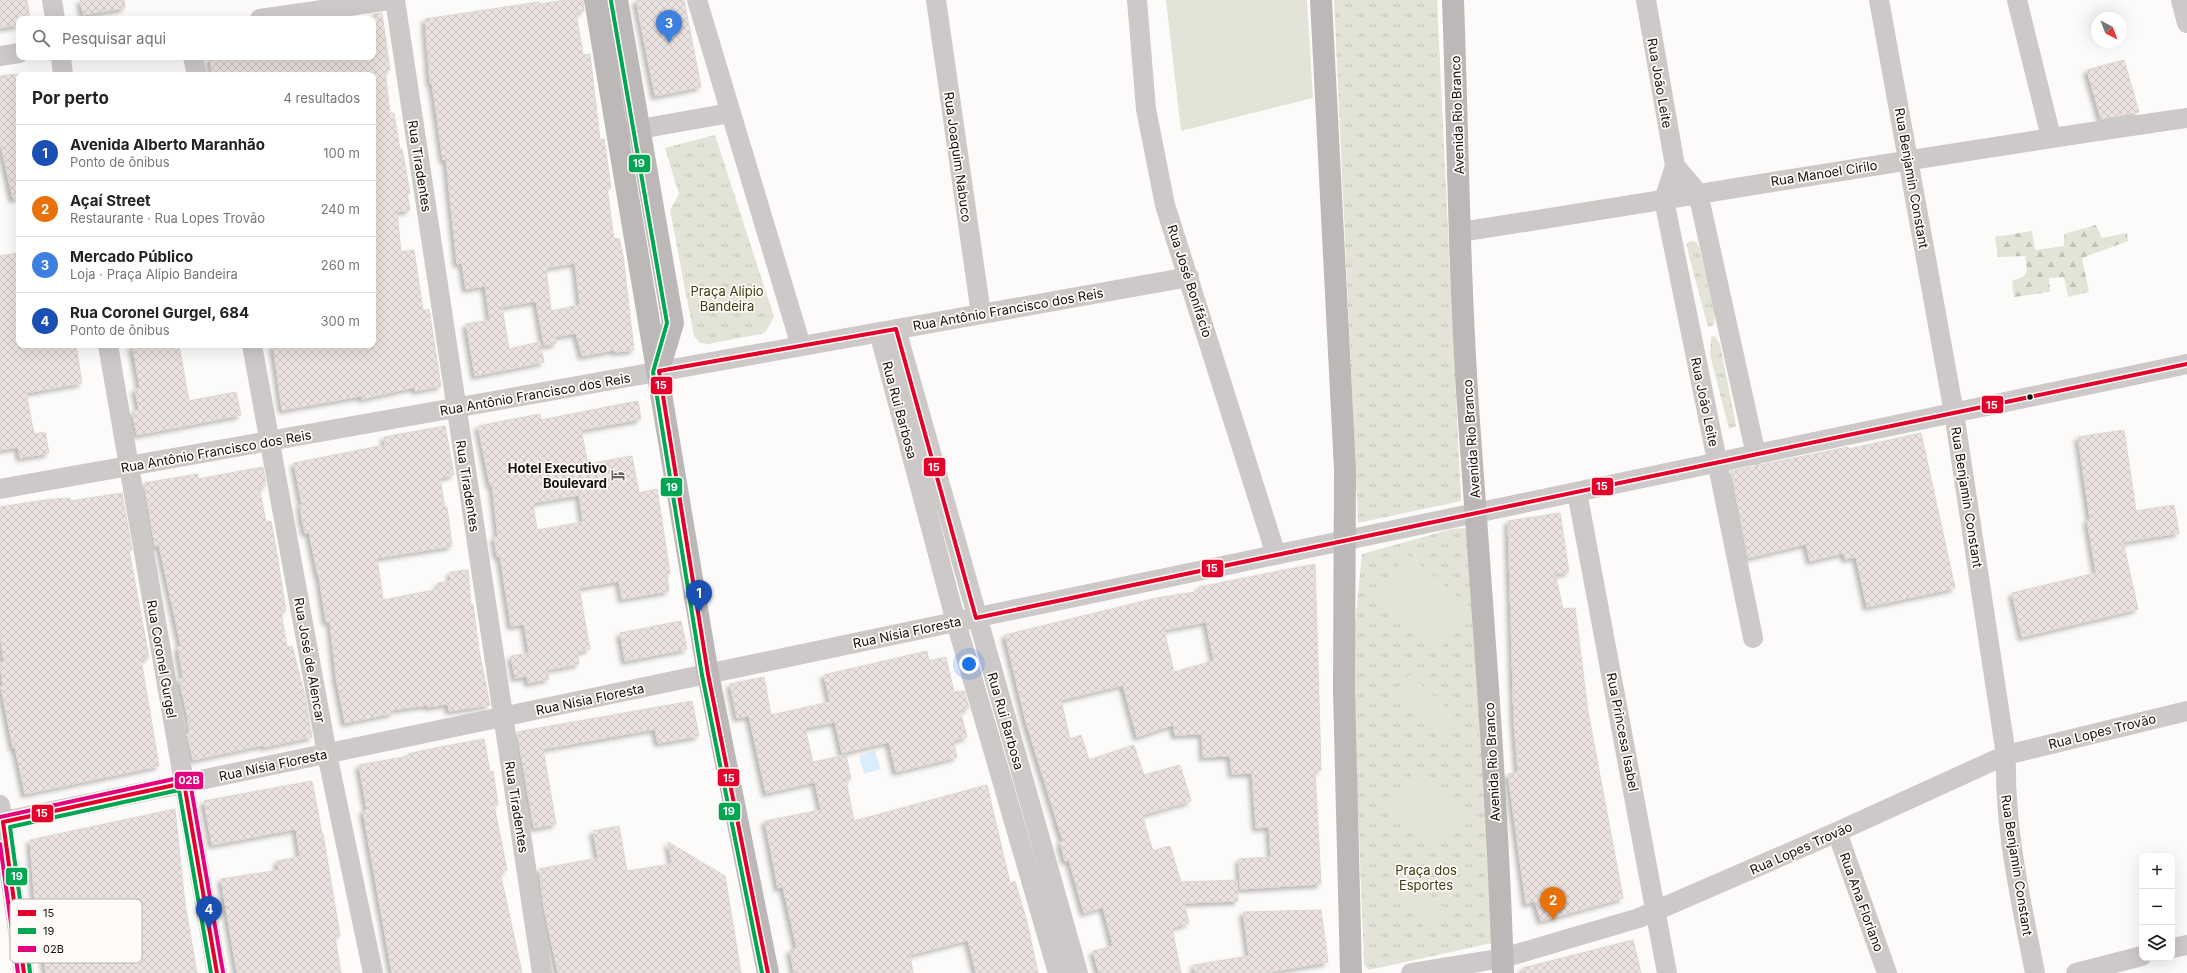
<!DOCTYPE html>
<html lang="pt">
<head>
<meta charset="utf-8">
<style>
	:root { --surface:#fff; --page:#f6f6f6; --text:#222; --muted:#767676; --line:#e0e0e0; --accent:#66625f }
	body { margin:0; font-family:Inter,sans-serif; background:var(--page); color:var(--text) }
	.controls { position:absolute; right:12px; bottom:12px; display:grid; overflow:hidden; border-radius:8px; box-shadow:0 4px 16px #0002 }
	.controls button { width:36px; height:36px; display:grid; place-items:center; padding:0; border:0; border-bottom:1px solid var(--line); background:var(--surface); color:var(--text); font:20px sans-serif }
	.compass { position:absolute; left:2091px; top:12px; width:36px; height:36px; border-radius:50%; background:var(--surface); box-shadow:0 4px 16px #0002; rotate:138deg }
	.you { position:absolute; left:969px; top:664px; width:14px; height:14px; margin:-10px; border:3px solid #fff; border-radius:50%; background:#1a73e8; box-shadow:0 0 0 6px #1a73e833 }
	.badge { display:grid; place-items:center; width:26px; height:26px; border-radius:50%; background:var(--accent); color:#fff; font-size:13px; font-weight:700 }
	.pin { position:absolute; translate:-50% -33px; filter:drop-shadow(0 1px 2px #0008) }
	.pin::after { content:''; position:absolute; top:21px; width:14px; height:12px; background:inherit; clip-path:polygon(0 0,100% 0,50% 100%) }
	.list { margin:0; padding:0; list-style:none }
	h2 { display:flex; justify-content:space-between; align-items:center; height:52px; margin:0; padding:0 16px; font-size:17px }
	h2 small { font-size:13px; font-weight:400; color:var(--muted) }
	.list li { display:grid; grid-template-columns:26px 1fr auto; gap:12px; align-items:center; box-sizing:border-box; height:56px; padding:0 16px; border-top:1px solid var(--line) }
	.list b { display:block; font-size:15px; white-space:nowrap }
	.list p { margin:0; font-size:13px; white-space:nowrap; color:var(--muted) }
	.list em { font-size:13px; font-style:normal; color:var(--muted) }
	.icon { flex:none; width:22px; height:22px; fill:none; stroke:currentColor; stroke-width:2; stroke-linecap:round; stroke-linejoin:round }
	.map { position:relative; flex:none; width:2187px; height:973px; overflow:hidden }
	.search { position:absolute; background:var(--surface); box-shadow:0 4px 16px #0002; left:16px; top:16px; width:360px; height:44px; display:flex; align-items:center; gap:10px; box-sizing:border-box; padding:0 14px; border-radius:8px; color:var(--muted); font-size:15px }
	.panel { position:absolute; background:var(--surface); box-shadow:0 4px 16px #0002; left:16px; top:72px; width:360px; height:276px; border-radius:8px }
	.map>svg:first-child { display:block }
	.grass { fill:url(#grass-tufts) }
	.forest { fill:url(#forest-firs) }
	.garden { fill:#e3e4d7 }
	.water { fill:#dbedfc }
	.building { fill:url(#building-cross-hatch); stroke:#dbd7d5; fill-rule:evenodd; filter:url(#shadow) }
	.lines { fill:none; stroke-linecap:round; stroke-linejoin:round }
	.minor { stroke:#ccc9c8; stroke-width:20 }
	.major { stroke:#bcb8b7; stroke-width:22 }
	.bus-1-casing { stroke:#fefbf8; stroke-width:7 }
	.bus-2-casing { stroke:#fefbf8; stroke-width:7 }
	.bus-3-casing { stroke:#fefbf8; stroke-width:7 }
	.bus-1 { stroke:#e4002b; stroke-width:4 }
	.bus-2 { stroke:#00a651; stroke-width:4 }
	.bus-3 { stroke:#e5007d; stroke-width:4 }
	.bus-dot { fill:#15100c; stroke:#fefbf8; stroke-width:1.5 }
	.labels { text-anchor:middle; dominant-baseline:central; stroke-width:3.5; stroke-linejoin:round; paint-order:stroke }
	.street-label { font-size:13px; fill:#15100c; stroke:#fefbf8 }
	.park-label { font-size:13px; fill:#3a3e11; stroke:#fefbf8 }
	.poi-label { font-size:13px; font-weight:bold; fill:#15100c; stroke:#fefbf8; text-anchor:end }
	.key { fill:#fefbf8; stroke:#b8b4b1; stroke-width:1 }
	.key-label { font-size:11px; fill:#15100c }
	.line-badge { stroke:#fefbf8; stroke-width:1.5 }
	.badge-label { font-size:11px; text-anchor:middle; font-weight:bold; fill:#fff }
</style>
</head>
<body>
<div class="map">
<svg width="2187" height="973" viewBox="0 0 2187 973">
	<defs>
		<pattern id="grass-tufts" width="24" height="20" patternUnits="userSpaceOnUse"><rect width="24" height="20" fill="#e3e4d7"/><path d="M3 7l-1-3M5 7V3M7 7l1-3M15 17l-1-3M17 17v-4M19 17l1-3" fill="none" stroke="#c2c3b7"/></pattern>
		<pattern id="forest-firs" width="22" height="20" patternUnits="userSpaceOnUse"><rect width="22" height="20" fill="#e3e4d7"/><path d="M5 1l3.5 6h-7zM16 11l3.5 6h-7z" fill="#c2c3b7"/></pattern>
		<pattern id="building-cross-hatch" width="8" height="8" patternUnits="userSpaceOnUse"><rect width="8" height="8" fill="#ece3e0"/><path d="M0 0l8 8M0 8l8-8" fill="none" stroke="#cac2bf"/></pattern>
		<filter id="shadow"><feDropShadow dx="-3.5" dy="3.5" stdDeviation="2" flood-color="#0004"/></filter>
	</defs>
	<rect width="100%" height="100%" fill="#fdfbf9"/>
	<path class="grass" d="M1334,0h103l24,501 -103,22z
		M715,135l59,182 -9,16 -56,11 -9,-1 -6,-7 -24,-126 9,-16 -14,-46z
		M1690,241l6,1 3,5 16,65 -1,13 -6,2 -20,-75 -1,-8z
		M1715,336l5,8 15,76 1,6 -7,3 -19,-74 1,-18z
		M1466,528l6,6 20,409 -123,27 -5,-5 -12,-310 10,-101 90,-25z"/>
	<path class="forest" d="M2096,225l6,13 25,-5 1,8 -46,17 7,34 -21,5 -4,-20 -15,1 1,14 -36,5 -2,-16 11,-4 4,-6 -2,-15 -27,1 -3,-20 37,-6 3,19 29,-4v-12z"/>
	<path class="garden" d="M1166,0h141l6,98 -132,33z
		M1407,554l67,56 -33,38 -66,-56z
		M1410,674l46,43 -18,20 -47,-42z
		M1414,772l52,44 -29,33 -51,-43z
		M1411,877l37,34 -19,20 -36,-34z"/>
	<path class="water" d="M875,751l6,18 -17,5 -5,-18z"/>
	<path class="building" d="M0,0h27l3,19h-11v6l-19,3z
		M80,0h44l1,8 -42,7z
		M566,0h17l1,11 -8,2 7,42 7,-1 10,86 4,-1 7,49h-4l7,51 5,-1 4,18 11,94 -19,2 -1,-2 -32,6 -6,-23 -21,4 1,7 -12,1 -8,-44 -34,6 7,42 31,-7 4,20 -69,14 -9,-52 24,-4 -5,-34 -19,3 -4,-26 -5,1 -11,-105 -3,1 -11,-77h-2l-5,-64 114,-17 1,2zM575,263l5,42 -29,6 -5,-43z
		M636,0h48l17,87 -46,9z
		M382,13l8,57h-5l5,43h4l6,37 2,-1 8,44h-3l3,17 -13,2 4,40 13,-2 9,61 6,-2 12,77 -26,5v-4l-53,12 -1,-3 -79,14 -9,-65h100v-273l-23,3h-138l-2,-18h163v-43z
		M2124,60l15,52 -38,7 -14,-49z
		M19,74v124l-6,1 -13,-57v-66z
		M19,253v92h57l6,38 -56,10 8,41 11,-2 4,21 -29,5 -2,-11 -18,3v-194z
		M132,345h47l10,56 47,-9 5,23 -104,20 -5,-23 7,-2 -4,-21 5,-1z
		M638,401l3,18 -60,11 7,34 44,-8 7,37 18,-4 13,84 -3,1 2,17 -47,8 -3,-18 -40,7 11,61 -13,3 2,12 -32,6 2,9 -21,4 -1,-7 -12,2 -4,-22 18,-3 -5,-29 -13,2 -11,-70h-3l-3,-19h4l-6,-53 -2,1 -12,-59 62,-12 1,6zM579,495l4,27 -46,8 -4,-27z
		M445,426l9,49 -14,3 5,30 2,-1 5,39 -75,12 6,42 56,-11 -1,-6 13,-2 -1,-9 18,-2 3,35 2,-1 6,47 11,54 -41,6 -1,-7 -20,3v-2l-36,5 1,3 -48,10 -9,-46 -6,-56 -4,1 -7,-46h-1l-9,-44 -4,1 -3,-14 -2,-14h2l-8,-42 91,-18 -1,-8z
		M2124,430l12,81 38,-6 5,28 -56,9 15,67 -116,28 -10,-44 84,-20 -9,-53 3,-1 -12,-82z
		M1921,433l34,155 -88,19 -11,-50 -11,2 -1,-6 -34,8 -4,-17 -58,14 -17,-87 117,-24 1,2z
		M263,467l3,19 -7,1 7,35 5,-1 5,27 10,63 -5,1 6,35 5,-1 13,50 7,41 -48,10 -1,-2 -70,15 -6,-26h2l-1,-15 -9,-40 4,-1 -5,-31 3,-1 -22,-101 -4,1 -11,-63 54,-9v5z
		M122,493l10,57h-3l20,108 -8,1 18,107 -134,28 -10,-47 -2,1 -12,-61 2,-1 -3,-23 4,-1 -4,-29v-126l45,-7 25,-2v3z
		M1560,513l9,59 -14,2 8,35 12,-1 13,104 35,186 -82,23 -6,-20 -9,3 -18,-130 10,-2 -4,-50 -6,-201z
		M1315,564l6,206h-6l6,114 -81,5 -1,-30 32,-2 -2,-30 -13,1 -4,-55 -20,1 -2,-18 -27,1 -1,-23 -27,1 -2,-10 -36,12 -14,-52 -62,15 9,39 11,-4 8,25 45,-15 10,30 36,-10 11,36 -49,14 11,36 17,-5 11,36 56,-2 1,21 -54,2 5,20 -17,5 9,45h-82l-6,-22 20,-5 -10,-39 -19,6 -15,-53 -4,1 -5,-19 3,-1 -37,-119 -21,-87 152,-37 43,-7 -1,-4zM1206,622l8,39 -40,11 -10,-42z
		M681,621l6,28 -62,12 -5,-28z
		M927,651l2,10 17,-4 8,35 10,-1 5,17 -9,2 7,27 -14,4 4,16 -61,15 -7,-30 -47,11 -7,-31 -30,6 8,34 33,-7 5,24 -5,1 8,41 133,-36 23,98 5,-2 12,41 11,51h-62l-8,-33 -58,15 3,18h-119l-4,-23 7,-1 -14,-62 -5,1 -13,-67 56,-11 -6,-28 -49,11 -17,-77 -12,2 -7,-34 34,-7 7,38 59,-13 -6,-27z
		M692,701l7,35 -41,7 -3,-14 -112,20 13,75 -22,4 -17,-96z
		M484,739l6,33 3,-1 5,34h-4l13,65 -7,2 22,101h-130l-29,-162 4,-1 -8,-45 50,-9 -1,-2 32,-7z
		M312,781l10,53h1l17,102 -5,1 6,36h-104l-16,-94 58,-9 -2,-9 23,-4 -4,-28 -84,16 -8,-44z
		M175,809l10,95 12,69h-151l-11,-69 -5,-64z
		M619,826l8,45 45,-7 -4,-22 57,34 16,97h-183l-14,-65 -5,-39 59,-11 -5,-27z
		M1321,910l7,52 -64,11h-69l-1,-8 55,-9 -6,-44z
		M1633,940l8,33h-118v-5z"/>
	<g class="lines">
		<path class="minor" d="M52,0l3,19
			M395,0l147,973
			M697,0l104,346
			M936,0l45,314
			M1137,0l9,109 19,96 111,350
			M1646,0l29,166 -11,34 89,438
			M1879,0l75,413 52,342c-2,74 15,146 29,218
			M2017,0l34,137
			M2181,0l6,23
			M260,19l130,-19
			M0,56l19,-3
			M61,57l2,18
			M193,57l4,18
			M623,132l107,-19
			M1675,166l23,27 58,262
			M1461,232c242,-38 483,-79 726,-114
			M896,329l182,644
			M879,332l77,290 102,351
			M108,345l109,628
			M252,345l75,409 46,219
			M0,489l1189,-212
			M1577,492l90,481
			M0,805l24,168
			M0,822l2187,-458
			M1837,832l50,141
			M2172,948l15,-3
			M1411,973l92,-15 136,-40 198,-86 169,-77 181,-44
			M2076,973l66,-17"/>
		<path class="major" d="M595,0l113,674 60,299
			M617,0l56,323 -13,43
			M1321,0l24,470 -1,220 7,283
			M1453,0c5,140 6,281 16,421 13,184 28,368 34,552"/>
		<g class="bus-1-casing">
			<path id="bus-1" d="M24,973l-21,-151 181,-39 33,190
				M768,973l-60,-299 -49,-303 237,-42 80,289 1211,-254"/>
		</g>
		<g class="bus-2-casing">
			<path id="bus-2" d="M611,1l56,322 -14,49 49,303 60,298
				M30,972l-20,-145 169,-37 32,183"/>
		</g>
		<g class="bus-3-casing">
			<path id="bus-3" d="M0,817l183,-40 4,1 3,4 33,190
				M0,844l18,129"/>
		</g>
		<use href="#bus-1" class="bus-1"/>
		<use href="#bus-2" class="bus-2"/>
		<use href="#bus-3" class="bus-3"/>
	</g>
	<defs>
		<g id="hotel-bare" transform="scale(1.08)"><path d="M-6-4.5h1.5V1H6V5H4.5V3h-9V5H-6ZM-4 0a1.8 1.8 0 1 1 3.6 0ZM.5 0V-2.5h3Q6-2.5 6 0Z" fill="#66625f" stroke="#fefbf8" stroke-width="2.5" paint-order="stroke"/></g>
	</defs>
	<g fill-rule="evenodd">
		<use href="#hotel-bare" x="618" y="475"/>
	</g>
	<circle class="bus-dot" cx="2030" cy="397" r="3.5"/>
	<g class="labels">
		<g class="street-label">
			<text transform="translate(1660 83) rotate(80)">Rua João Leite</text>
			<text transform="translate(1457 115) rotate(-92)">Avenida Rio Branco</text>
			<text transform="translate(958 157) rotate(82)">Rua Joaquim Nabuco</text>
			<text transform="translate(420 166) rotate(81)">Rua Tiradentes</text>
			<text transform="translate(1824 173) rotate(-9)">Rua Manoel Cirilo</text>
			<text transform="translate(1912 178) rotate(80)">Rua Benjamin Constant</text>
			<text transform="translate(1190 281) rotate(72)">Rua José Bonifácio</text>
			<text transform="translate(1008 309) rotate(-10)">Rua Antônio Francisco dos Reis</text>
			<text transform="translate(535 394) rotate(-10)">Rua Antônio Francisco dos Reis</text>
			<text transform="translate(1705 402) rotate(78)">Rua João Leite</text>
			<text transform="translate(900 410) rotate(75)">Rua Rui Barbosa</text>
			<text transform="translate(1471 439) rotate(-94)">Avenida Rio Branco</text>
			<text transform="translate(216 451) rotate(-10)">Rua Antônio Francisco dos Reis</text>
			<text transform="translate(468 486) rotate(81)">Rua Tiradentes</text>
			<text transform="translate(1967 497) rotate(81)">Rua Benjamin Constant</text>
			<text transform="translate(907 632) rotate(-12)">Rua Nísia Floresta</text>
			<text transform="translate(162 659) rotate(80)">Rua Coronel Gurgel</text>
			<text transform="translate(310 660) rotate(80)">Rua José de Alencar</text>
			<text transform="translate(590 699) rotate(-12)">Rua Nísia Floresta</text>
			<text transform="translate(1006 721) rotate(74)">Rua Rui Barbosa</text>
			<text transform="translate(2102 731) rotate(-14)">Rua Lopes Trovão</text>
			<text transform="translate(1623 732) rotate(79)">Rua Princesa Isabel</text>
			<text transform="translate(1492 762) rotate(-93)">Avenida Rio Branco</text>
			<text transform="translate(273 765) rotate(-12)">Rua Nísia Floresta</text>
			<text transform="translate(517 807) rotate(81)">Rua Tiradentes</text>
			<text transform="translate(1801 848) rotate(-24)">Rua Lopes Trovão</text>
			<text transform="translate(2017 865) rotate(81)">Rua Benjamin Constant</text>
			<text transform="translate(1862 902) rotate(70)">Rua Ana Floriano</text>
		</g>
		<g class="park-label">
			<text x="727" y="291">Praça Alípio<tspan x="727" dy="15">Bandeira</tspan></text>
			<text x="1426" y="870">Praça dos<tspan x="1426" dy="15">Esportes</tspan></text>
		</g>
		<g class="poi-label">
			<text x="607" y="468">Hotel Executivo<tspan x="607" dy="15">Boulevard</tspan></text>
		</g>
	</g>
	<rect x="10" y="899" width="132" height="64" rx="6" class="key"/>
	<rect x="18" y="910" width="18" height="6" fill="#e4002b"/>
	<rect x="18" y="928" width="18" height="6" fill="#00a651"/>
	<rect x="18" y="946" width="18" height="6" fill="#e5007d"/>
	<g class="key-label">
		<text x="43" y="917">15</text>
		<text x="43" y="935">19</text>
		<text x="43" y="953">02B</text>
	</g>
	<g class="line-badge">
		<rect x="628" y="154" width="23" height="19" rx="4" fill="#00a651"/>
		<rect x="650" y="376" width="23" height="19" rx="4" fill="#e4002b"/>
		<rect x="1981" y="395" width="23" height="19" rx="4" fill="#e4002b"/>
		<rect x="923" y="457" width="23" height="20" rx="4" fill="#e4002b"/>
		<rect x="1591" y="477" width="23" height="19" rx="4" fill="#e4002b"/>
		<rect x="660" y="477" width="23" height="20" rx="4" fill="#00a651"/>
		<rect x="1201" y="559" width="23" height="19" rx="4" fill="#e4002b"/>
		<rect x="717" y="768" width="23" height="19" rx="4" fill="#e4002b"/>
		<rect x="174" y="771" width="30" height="19" rx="4" fill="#e5007d"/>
		<rect x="718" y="802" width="23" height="19" rx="4" fill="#00a651"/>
		<rect x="31" y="804" width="23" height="19" rx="4" fill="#e4002b"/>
		<rect x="5" y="867" width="23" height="19" rx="4" fill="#00a651"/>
	</g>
	<g class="badge-label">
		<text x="639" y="167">19</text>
		<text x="661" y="389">15</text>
		<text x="1992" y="409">15</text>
		<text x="934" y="471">15</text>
		<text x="1602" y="490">15</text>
		<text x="672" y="491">19</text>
		<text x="1212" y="572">15</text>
		<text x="729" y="782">15</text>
		<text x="189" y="784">02B</text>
		<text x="729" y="815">19</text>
		<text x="42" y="817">15</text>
		<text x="17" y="880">19</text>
	</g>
</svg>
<div class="controls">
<button>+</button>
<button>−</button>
<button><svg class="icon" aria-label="layers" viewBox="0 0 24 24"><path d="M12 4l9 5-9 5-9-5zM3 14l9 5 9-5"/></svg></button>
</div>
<svg class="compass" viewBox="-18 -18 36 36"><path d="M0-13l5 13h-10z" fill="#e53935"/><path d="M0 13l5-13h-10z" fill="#767676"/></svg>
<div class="you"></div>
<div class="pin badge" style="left:699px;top:613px;background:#1a4fb4">1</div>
<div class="pin badge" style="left:1553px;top:920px;background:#e8710a">2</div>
<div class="pin badge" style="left:669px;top:43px;background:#3f7fe0">3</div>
<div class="pin badge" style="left:209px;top:929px;background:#1a4fb4">4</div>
<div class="search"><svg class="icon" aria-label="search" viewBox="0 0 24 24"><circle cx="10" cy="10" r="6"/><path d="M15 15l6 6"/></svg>Pesquisar aqui</div>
<section class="panel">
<h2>Por perto<small>4 resultados</small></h2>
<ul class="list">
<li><span class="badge" style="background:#1a4fb4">1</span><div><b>Avenida Alberto Maranhão</b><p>Ponto de ônibus</p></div><em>100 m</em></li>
<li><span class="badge" style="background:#e8710a">2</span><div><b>Açaí Street</b><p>Restaurante · Rua Lopes Trovão</p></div><em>240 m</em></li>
<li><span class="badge" style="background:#3f7fe0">3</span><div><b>Mercado Público</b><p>Loja · Praça Alípio Bandeira</p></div><em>260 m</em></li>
<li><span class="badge" style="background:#1a4fb4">4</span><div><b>Rua Coronel Gurgel, 684</b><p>Ponto de ônibus</p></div><em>300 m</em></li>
</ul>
</section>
</div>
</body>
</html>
